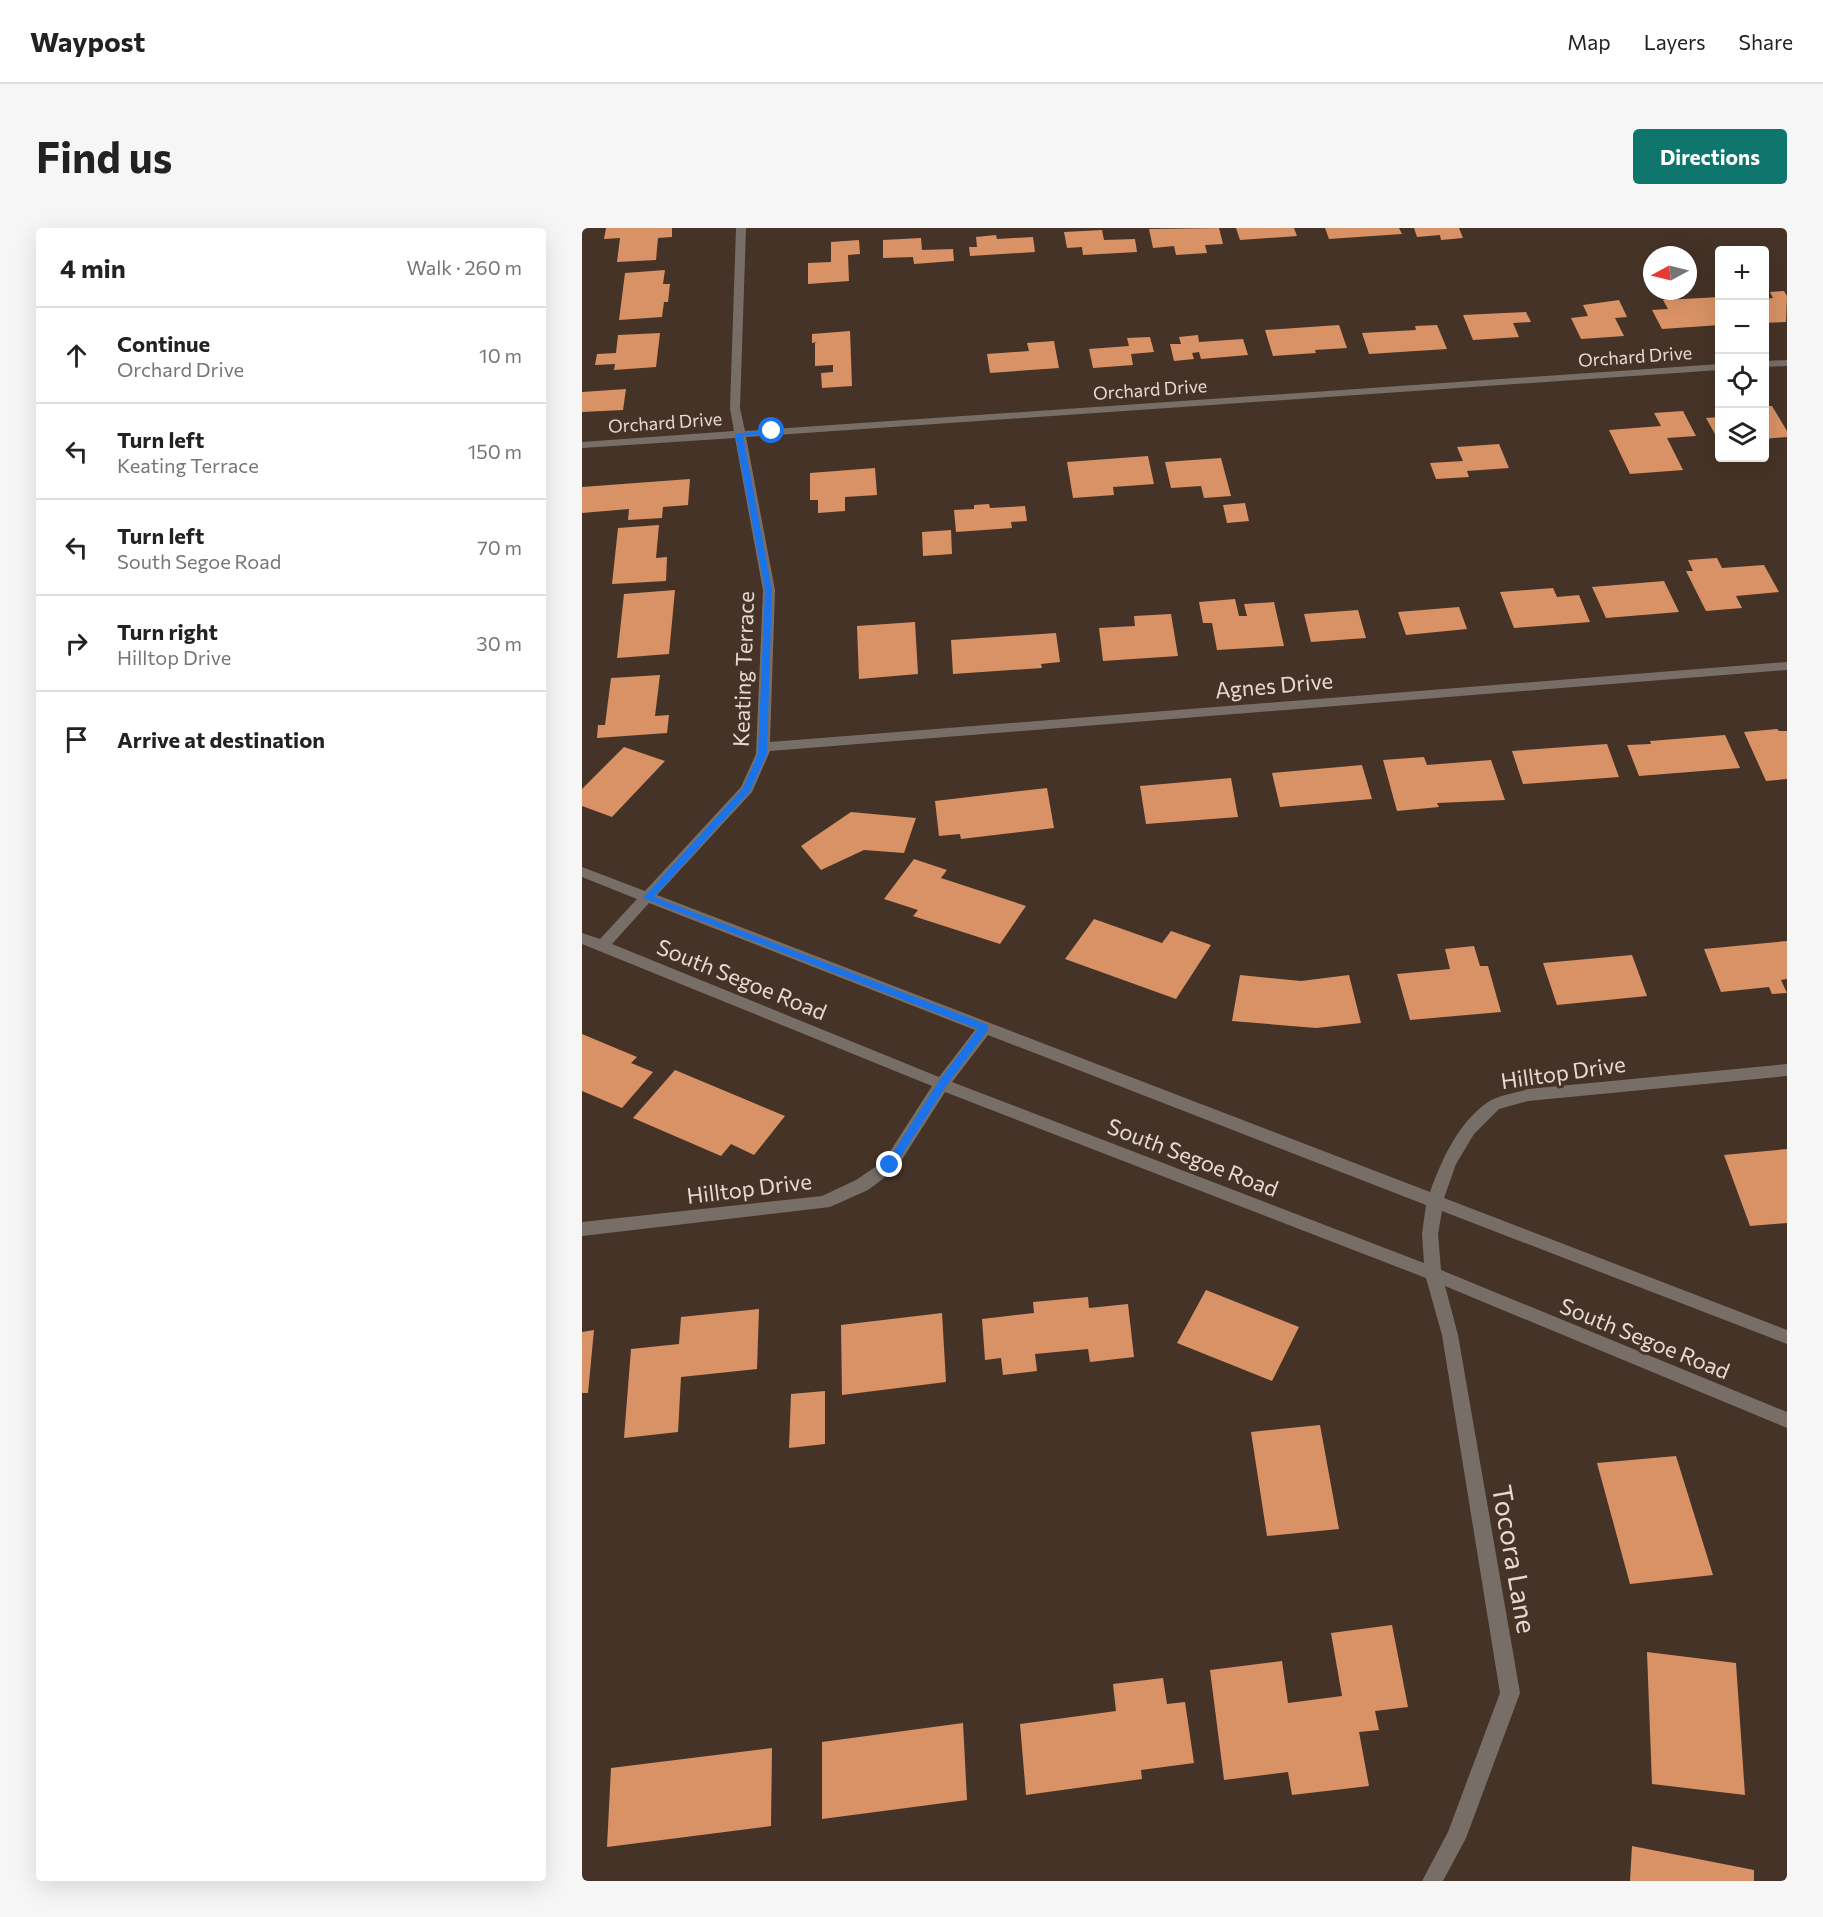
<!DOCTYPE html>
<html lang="en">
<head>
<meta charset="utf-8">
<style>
	:root { --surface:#fff; --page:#f6f6f6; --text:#222; --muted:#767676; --line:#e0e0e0; --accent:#0f766e }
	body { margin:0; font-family:Commissioner,sans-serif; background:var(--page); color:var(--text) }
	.controls { position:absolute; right:18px; top:18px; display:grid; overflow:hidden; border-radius:6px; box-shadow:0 6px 24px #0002 }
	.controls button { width:54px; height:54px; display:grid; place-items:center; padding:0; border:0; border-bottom:2px solid var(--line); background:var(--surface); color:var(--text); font:30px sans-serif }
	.compass { position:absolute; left:1061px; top:18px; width:54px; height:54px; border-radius:50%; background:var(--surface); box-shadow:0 6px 24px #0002; rotate:263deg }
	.stop { position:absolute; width:18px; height:18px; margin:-14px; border:4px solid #1a73e8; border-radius:50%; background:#fff }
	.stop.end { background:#1a73e8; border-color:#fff; box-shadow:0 2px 6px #0008 }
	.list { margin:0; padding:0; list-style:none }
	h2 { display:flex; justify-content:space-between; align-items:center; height:78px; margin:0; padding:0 24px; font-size:26px }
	h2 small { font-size:20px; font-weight:400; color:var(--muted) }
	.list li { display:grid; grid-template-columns:39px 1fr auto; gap:18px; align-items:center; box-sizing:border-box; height:96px; padding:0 24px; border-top:2px solid var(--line) }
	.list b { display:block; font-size:22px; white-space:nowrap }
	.list p { margin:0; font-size:20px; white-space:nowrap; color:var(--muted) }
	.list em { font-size:20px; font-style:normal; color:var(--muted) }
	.icon { flex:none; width:33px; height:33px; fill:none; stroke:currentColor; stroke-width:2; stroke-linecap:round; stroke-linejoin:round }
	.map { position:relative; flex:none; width:1205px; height:1653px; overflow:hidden; border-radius:6px }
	header { display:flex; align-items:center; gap:36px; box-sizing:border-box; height:84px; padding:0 30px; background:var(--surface); border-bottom:2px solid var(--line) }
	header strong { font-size:28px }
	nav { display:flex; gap:33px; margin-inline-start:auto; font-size:21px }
	.intro { display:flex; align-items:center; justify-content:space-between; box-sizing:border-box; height:144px; padding:0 36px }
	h1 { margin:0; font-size:42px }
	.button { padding:15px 27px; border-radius:6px; background:var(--accent); color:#fff; font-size:21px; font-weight:700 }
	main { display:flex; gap:36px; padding:0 36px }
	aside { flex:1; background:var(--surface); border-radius:6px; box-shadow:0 6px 24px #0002 }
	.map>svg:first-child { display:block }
	.building { fill:#d99265 }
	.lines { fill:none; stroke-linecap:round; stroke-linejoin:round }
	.minor { fill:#786e68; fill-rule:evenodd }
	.route { fill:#1a73e8 }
	.labels { text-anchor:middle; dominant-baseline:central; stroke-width:6; stroke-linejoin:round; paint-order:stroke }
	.far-street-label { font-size:18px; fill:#e5d9d1; stroke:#463327 }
	.street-label { font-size:22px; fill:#e5d9d1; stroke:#463327 }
	.near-street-label { font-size:27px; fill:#e5d9d1; stroke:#463327 }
</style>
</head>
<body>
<header>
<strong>Waypost</strong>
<nav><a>Map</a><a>Layers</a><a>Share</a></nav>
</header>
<div class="intro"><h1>Find us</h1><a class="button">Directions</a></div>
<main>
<aside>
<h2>4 min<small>Walk · 260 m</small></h2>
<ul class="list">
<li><svg class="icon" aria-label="ahead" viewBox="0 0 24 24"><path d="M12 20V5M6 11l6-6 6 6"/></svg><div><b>Continue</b><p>Orchard Drive</p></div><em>10 m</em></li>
<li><svg class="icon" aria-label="left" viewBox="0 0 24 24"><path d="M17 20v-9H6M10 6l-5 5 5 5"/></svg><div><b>Turn left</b><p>Keating Terrace</p></div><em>150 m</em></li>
<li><svg class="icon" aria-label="left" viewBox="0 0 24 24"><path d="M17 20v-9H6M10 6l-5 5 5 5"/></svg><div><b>Turn left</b><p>South Segoe Road</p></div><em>70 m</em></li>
<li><svg class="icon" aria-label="right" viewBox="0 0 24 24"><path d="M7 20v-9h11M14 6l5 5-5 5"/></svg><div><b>Turn right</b><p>Hilltop Drive</p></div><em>30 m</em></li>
<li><svg class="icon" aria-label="arrive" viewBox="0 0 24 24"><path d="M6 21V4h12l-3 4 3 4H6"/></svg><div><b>Arrive at destination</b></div></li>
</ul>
</aside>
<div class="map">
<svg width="1205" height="1653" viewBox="0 0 1205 1653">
	<rect width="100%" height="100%" fill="#463327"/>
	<path class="building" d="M24,0h66v9l-14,1 -2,22 -39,2 3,-24 -16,1z
		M637,0l4,16 -18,1 2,8 -31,2 -2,-9 -21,2 -4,-19z
		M654,0h58l3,8 -57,4z
		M743,0h74l3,6 -73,5z
		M832,0h45l4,10 -22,2 -1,-5 -23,2z
		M520,2l2,10 31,-1 2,13 -54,3 -1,-8 -15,1 -3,-16z
		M414,7l1,4 36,-2 2,15 -65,4 -1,-9h8l-1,-10z
		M339,10l1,12 31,-1 1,12 -40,3 -1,-7 -30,1v-18z
		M277,12l1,14 -12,1 1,26 -41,3v-21l23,-1v-20z
		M83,42l-2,14h7l-2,18h-4l-2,15 -43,3 6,-47z
		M1202,63l3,5 -1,26 -22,1v-24l9,-1 -3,-6z
		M1138,69v28l-58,4 -10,-19 16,-1 -5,-9z
		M1037,72l8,17 -12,1 9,18 -43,3 -10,-21 17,-2 -5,-11z
		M944,84l5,10 -18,1 6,14 -46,3 -10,-25z
		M757,97l8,23 -32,2 1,3 -43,3 -8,-26z
		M855,97l10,24 -78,5 -7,-21 54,-3 -1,-4z
		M268,103l2,55 -30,2 -1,-15 12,-1v-7l-18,1v-23l2,-1 -5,1v-9z
		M78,105l-4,34 -42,3 1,-6 -20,1 2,-11 19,-1 2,-18z
		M616,107l1,7 44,-3 5,16 -47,4 -2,-7 -7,1 2,6 -20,2 -4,-17h11l-2,-7z
		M568,109l4,15 -23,2 2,11 -40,3 -4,-19 40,-3 -2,-8z
		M472,113l5,27 -69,5 -3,-19 42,-3 -2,-8z
		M44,161l-3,21 -41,2v-20z
		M1182,178h8l15,25v6l-23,2z
		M1101,183l13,25 -29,2 16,32 -53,4 -21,-44 52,-4 -7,-13z
		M1138,189v26l-14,-25z
		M917,216l10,24 -42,3 2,6 -33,2 -6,-16 33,-2 -6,-14z
		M566,228l6,28 -41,3 1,8 -41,3 -6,-36z
		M639,230l10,38 -27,2 -3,-12 -30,2 -6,-26z
		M293,240l2,27 -32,2v14l-27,2v-13h-8v-27z
		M108,251l-2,26 -25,2 -1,11 -34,2 1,-11 -47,4v-26z
		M663,275l4,18 -22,2 -4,-18z
		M407,276l1,4 35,-2 2,15 -16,1 1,6 -56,4 -2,-22 20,-1v-4z
		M77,297l-3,33 11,-1 -1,24 -54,3 6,-56z
		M369,302l1,24 -29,2 -1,-24z
		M1135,330l5,10 42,-3 15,27 -43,4 6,12 -36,3 -20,-40h7l-5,-11z
		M1082,353l15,31 -73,6 -14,-31z
		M971,360l4,9 22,-2 11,27 -76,6 -14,-36z
		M93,362l-6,64 -52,4 7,-64z
		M653,371l4,17h8l-3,-12 30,-2 10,44 -67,4 -5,-27h-9l-4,-21z
		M877,379l8,22 -61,6 -8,-23z
		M776,382l8,28 -55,4 -7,-28z
		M589,386l7,42 -75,5 -4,-33 36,-2 -1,-10z
		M333,394l3,52 -59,5 -2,-53z
		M474,405l4,29 -19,2 1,4 -89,6 -2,-34z
		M78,447l-5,41 14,-1 -2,18 -70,5 1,-13h7l6,-47z
		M1195,501l2,2h8v48l-21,2 -22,-49z
		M1143,507l15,33 -101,8 -12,-31 24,-1 -1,-3z
		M1025,516l12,33 -96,7 -11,-33z
		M42,519l41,14 -53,56 -30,-11v-17z
		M842,529l3,8 64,-5 14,40 -68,3 2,4 -42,4 -14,-51z
		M780,537l10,34 -92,8 -8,-34z
		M649,550l7,39 -92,7 -6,-38z
		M465,560l7,40 -93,11 -1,-5 -21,2 -4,-35z
		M269,584l65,6 -12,35 -40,-3 -43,20 -20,-24z
		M332,631l33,11 -6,8 85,28 -26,38 -87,-28 5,-6 -34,-11z
		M512,691l68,24 9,-12 40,14 -35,54 -111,-40z
		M1205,713v38l-6,1 6,13 -15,1 -3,-7 -48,5 -17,-43z
		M892,718l6,20h8l13,46 -91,8 -13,-46 53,-5 -5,-20z
		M1050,727l15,41 -90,9 -14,-42z
		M658,747l61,6 48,-6 12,48 -45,5 -84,-7z
		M0,806l55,23 -6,6 22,9 -31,36 -40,-17z
		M93,842l110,46 -31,39 -23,-11 -10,12 -88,-38z
		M1205,921v74l-37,3 -26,-71z
		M624,1062l93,37 -27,54 -95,-38z
		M506,1069l1,11 39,-4 6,53 -44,5 -2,-13 -53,5 2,17 -34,4 -2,-17 -16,2 -3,-41 52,-6 -1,-11z
		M177,1081l-2,60 -76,8 -3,55 -54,6 7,-89 48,-5 2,-27z
		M360,1085l4,69 -104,13 -1,-70z
		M12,1102l-6,63h-6v-61z
		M243,1163v53l-36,4 2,-54z
		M738,1197l19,104 -72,7 -16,-104z
		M1094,1228l37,119 -83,9 -33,-121z
		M810,1397l16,82 -33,4 4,19 -20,2 10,54 -77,9 -4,-23 -64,8 -14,-110 72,-9 6,42 54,-7 -11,-63z
		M1065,1424l89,11 9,132 -93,-11z
		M581,1450l4,26 18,-2 9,61 -53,7 1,9 -116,16 -6,-71 96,-13 -3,-27z
		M381,1495l4,77 -145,19v-77z
		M190,1520l-1,78 -164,21 4,-79z
		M1050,1618l122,24v11h-124z"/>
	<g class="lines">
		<path class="minor" d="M154,0h10l-6,180 5,23 975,-67v6l-974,67 29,153 -5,152 1017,-80v8l-1017,81 -18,41 -95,103 773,297c12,-33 28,-69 58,-90 10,-7 28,-9 40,-13l259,-25v12l-259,25 -29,8 -25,25 -18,30 -12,34 343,132v14l-345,-133 -4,23 3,36 346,142v16l-342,-142 13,49 62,358 -54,145 -23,43h-21l26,-49 52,-139 -58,-358 -16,-57 -481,-186 -49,77 -28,21 -38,17 -248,29v-14l240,-26 34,-16 28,-19 48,-75 -350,-142v-11l18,6 37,-40 -55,-22v-10l63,24 96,-104 15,-33 7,-164 -28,-152 -153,10v-6l152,-11 -4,-23zM67,675l326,127 -36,47 -327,-133zM406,807l438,170 -4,29 2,29 -472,-181z
			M1205,132v6l-23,1v-6z"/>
	</g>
	<path class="route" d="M190,201l3,4 -32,3 29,154 -5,164 -17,37 -96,106 334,128v5l-42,56 -52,81h-7v-5l52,-81 39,-52 -335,-131 100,-110 15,-34 7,-164 -30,-156z"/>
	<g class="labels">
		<g class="far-street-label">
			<text transform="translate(1053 128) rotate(-4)">Orchard Drive</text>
			<text transform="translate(568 161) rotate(-4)">Orchard Drive</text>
			<text transform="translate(83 194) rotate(-4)">Orchard Drive</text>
		</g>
		<g class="street-label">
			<text transform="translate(161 441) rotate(-88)">Keating Terrace</text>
			<text transform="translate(692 457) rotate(-5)">Agnes Drive</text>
			<text transform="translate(160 751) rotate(22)">South Segoe Road</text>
			<text transform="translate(981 844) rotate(-8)">Hilltop Drive</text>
			<text transform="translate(611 929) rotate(21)">South Segoe Road</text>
			<text transform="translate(167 960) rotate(-7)">Hilltop Drive</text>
			<text transform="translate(1063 1110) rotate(22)">South Segoe Road</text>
		</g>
		<g class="near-street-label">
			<text transform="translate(933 1331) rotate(80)">Tocora Lane</text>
		</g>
	</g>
</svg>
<div class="controls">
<button>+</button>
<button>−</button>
<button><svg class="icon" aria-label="locate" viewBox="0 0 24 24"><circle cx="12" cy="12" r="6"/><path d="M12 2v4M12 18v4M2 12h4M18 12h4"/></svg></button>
<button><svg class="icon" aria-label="layers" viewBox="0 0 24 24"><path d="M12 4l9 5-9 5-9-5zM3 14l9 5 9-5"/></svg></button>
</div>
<svg class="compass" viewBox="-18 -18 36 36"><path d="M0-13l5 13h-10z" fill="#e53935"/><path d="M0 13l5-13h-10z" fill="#767676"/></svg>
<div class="stop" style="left:190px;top:203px"></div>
<div class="stop end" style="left:308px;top:937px"></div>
</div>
</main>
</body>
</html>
